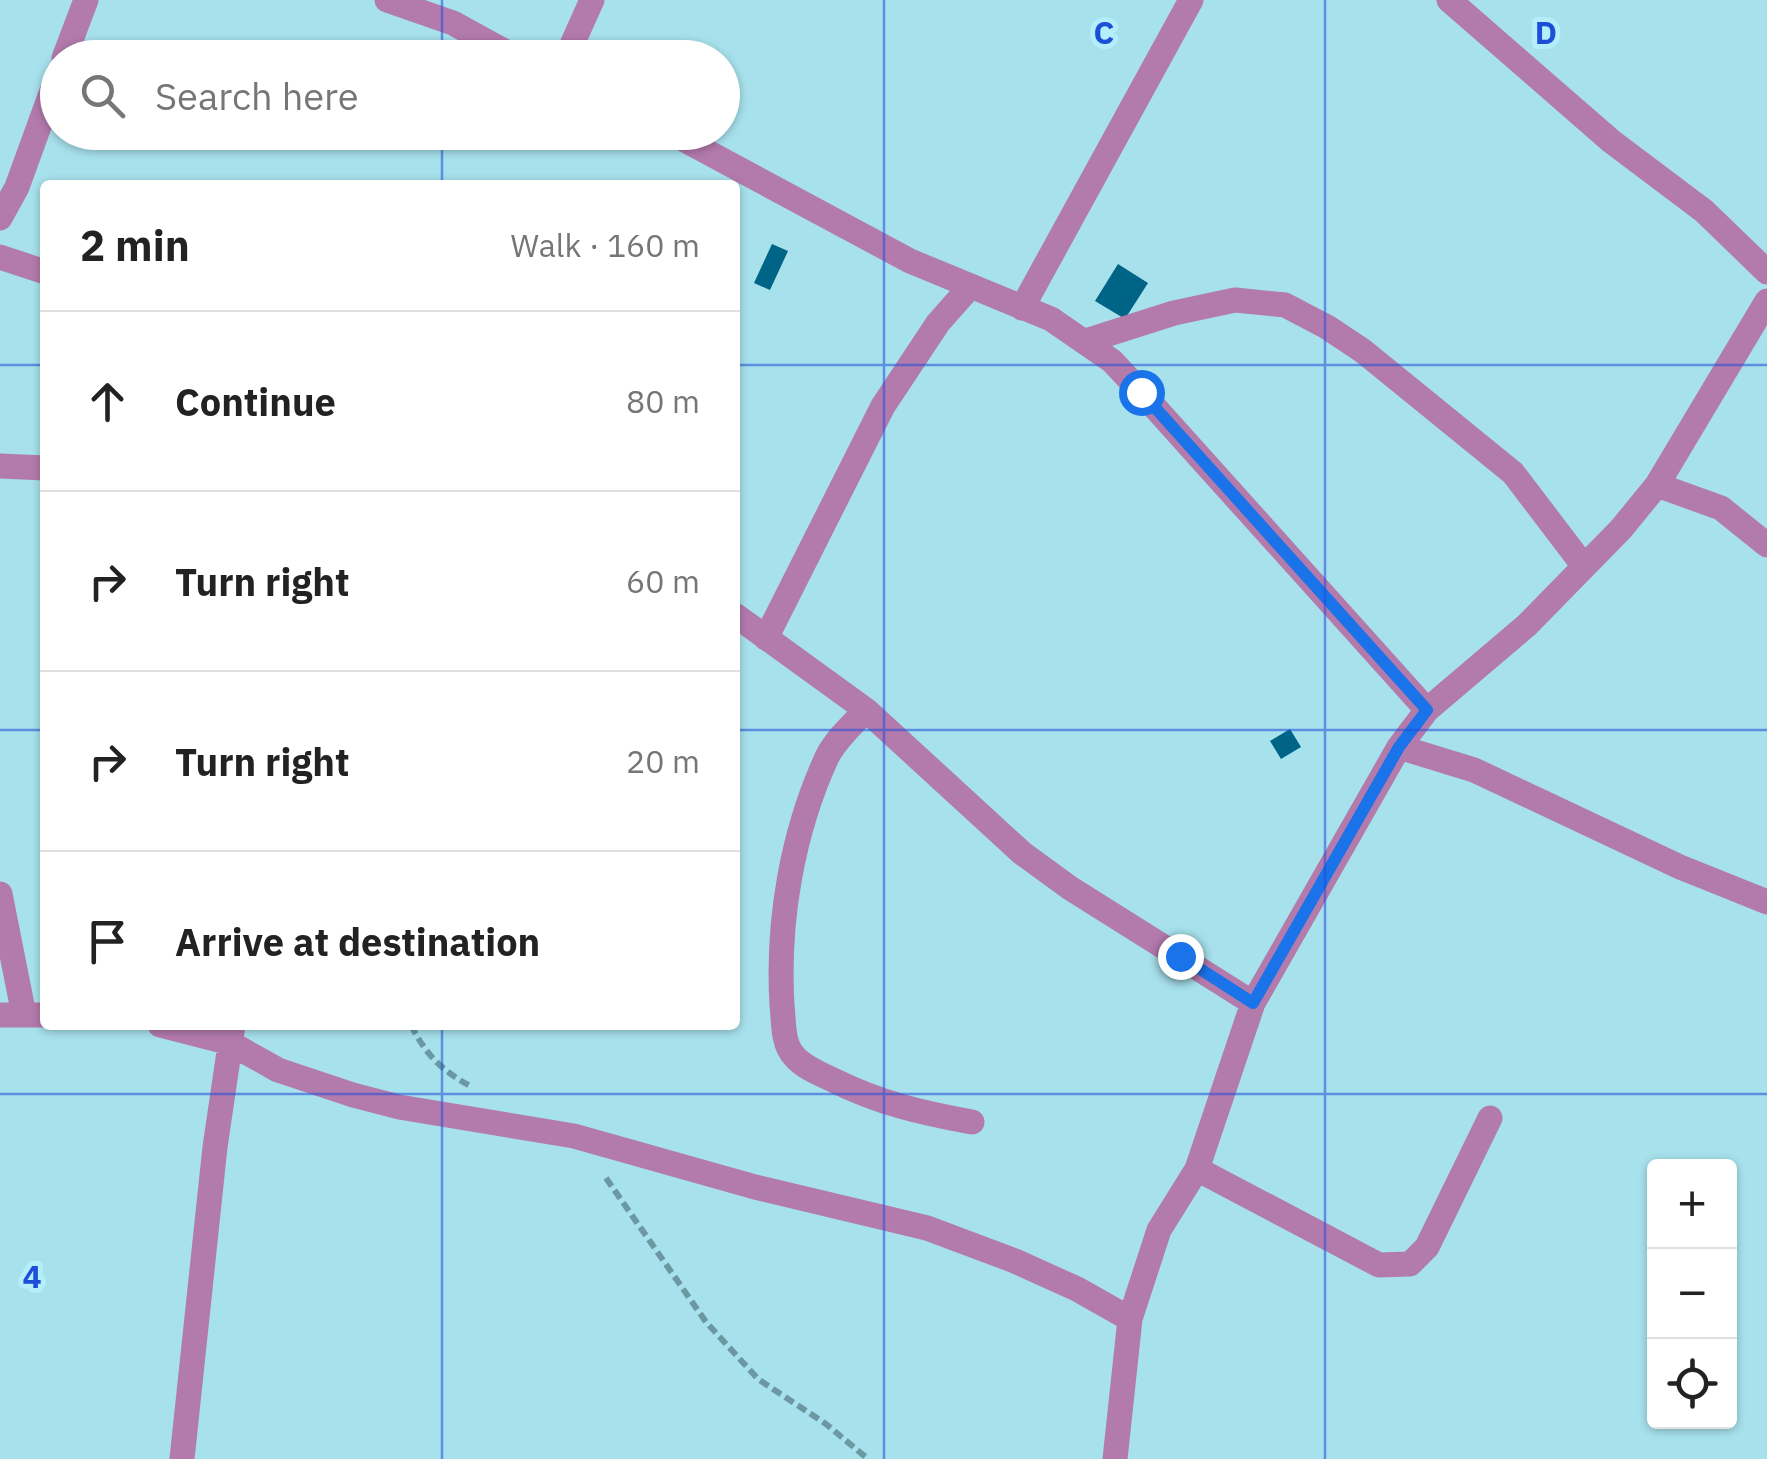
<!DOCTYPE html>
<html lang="en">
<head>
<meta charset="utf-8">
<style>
	:root { --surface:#fff; --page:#f2f2f2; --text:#222; --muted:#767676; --line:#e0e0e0 }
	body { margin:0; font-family:"IBM Plex Sans",sans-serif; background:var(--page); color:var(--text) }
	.controls { position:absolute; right:30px; bottom:30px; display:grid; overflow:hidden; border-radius:10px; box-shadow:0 2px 8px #0004 }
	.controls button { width:90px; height:90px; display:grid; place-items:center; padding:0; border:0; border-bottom:2px solid var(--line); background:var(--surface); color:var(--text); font:50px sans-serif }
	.stop { position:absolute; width:30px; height:30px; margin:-22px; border:8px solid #1a73e8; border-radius:50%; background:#fff }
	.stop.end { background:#1a73e8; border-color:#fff; box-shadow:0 2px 10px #0008 }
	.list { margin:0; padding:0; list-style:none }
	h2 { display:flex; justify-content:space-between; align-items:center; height:130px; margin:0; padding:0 40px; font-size:42px }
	h2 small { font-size:32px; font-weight:400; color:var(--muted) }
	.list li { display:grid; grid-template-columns:65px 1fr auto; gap:30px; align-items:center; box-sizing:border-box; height:180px; padding:0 40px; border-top:2px solid var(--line) }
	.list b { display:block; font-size:38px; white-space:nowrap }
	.list em { font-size:32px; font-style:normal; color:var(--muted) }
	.icon { flex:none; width:55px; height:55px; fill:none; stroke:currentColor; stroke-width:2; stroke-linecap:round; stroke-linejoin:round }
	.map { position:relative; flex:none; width:1767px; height:1459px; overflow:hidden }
	.search { position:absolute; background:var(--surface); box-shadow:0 2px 8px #0004; left:40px; top:40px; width:700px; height:110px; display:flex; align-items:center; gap:25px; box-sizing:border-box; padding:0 35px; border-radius:55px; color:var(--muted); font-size:38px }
	.panel { position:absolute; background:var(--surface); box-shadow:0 2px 8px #0004; left:40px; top:180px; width:700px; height:850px; border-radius:10px }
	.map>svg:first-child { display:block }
	.building { fill:#006487 }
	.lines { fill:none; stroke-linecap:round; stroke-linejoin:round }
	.path { stroke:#6b98a1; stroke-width:6; stroke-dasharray:10 5; stroke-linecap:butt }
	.minor { stroke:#b37aac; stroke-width:25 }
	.route { stroke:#1a73e8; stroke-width:12 }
	.grid { fill:none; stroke:#1d4ed8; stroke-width:2.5; stroke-opacity:0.55 }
	.grid-label { font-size:32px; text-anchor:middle; font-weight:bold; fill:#1d4ed8; stroke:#b4eefa; stroke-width:10; stroke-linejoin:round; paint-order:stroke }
</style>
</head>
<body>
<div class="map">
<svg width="1767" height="1459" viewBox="0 0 1767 1459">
	<rect width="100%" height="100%" fill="#a7e1ec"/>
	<path class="building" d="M772,244l16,7 -18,39 -16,-7z
		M1118,264l30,19 -23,36 -30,-18z
		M1290,729l11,18 -20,12 -11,-18z"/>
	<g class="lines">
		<path class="path" d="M411,1025c15,30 31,46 61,62
			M606,1178l100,144 52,57 68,45 42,35"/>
		<path class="minor" d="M387,0l66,23 64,35
			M1449,0l162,141 93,70 63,61
			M64,58l22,-58
			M566,58l26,-58
			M670,132l240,129 141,58 61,42 29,31 286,318
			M0,218l17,-31 41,-113
			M0,257l45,15
			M1022,308l169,-308
			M1086,341l88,-28 61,-13 50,5 42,22 36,24 150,122 70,92
			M0,466l45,2
			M1657,485l64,23 46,37
			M735,615l131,95 156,143 48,35 183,115
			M766,638l117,-232 55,-83 31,-35
			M866,710c-13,14 -31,30 -39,47 -35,76 -50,165 -45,248 2,16 0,38 12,51 9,11 26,18 39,24 46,23 89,33 139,42
			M1399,747l75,23 206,97 87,35
			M0,894l24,121
			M0,1015h45
			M160,1025l70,18 48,27 75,25 46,12 175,29 181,51 172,41 88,33 62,28 53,30
			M1197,1169l182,96 31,-1 17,-17 63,-129
			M182,1459l33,-312 18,-122
			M1115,1459l15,-140 29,-89 38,-61 56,-166 146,-256 28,-37 100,-85 94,-96 36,-44 110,-184"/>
	</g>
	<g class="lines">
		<path class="route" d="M1141,392l286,318 -28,37 -146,256 -73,-47"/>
	</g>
	<path class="grid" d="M442,0v58M884,0v1459M1325,0v1459M442,132v53M0,365h45M735,365h1032M0,730h45M735,730h1032M442,1025v434M0,1094h1767"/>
	<g class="grid-label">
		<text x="1104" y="44">C</text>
		<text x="1546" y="44">D</text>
		<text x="32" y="1288">4</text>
	</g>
</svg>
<div class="controls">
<button>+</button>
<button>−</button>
<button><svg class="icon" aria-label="locate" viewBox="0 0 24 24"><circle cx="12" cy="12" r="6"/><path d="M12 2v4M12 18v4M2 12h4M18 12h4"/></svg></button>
</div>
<div class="stop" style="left:1141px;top:392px"></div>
<div class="stop end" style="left:1180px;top:956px"></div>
<div class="search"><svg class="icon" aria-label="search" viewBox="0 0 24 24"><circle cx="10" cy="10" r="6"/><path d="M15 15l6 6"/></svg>Search here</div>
<section class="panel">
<h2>2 min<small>Walk · 160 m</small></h2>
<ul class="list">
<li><svg class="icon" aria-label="ahead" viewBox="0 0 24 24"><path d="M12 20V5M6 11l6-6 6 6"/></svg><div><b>Continue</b></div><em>80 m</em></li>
<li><svg class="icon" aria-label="right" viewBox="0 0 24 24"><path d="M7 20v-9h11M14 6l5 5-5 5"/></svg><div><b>Turn right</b></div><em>60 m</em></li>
<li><svg class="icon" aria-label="right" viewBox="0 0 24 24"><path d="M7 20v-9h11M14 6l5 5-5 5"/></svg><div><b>Turn right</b></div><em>20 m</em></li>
<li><svg class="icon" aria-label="arrive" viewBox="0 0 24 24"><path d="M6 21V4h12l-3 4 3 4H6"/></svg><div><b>Arrive at destination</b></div></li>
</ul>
</section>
</div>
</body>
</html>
